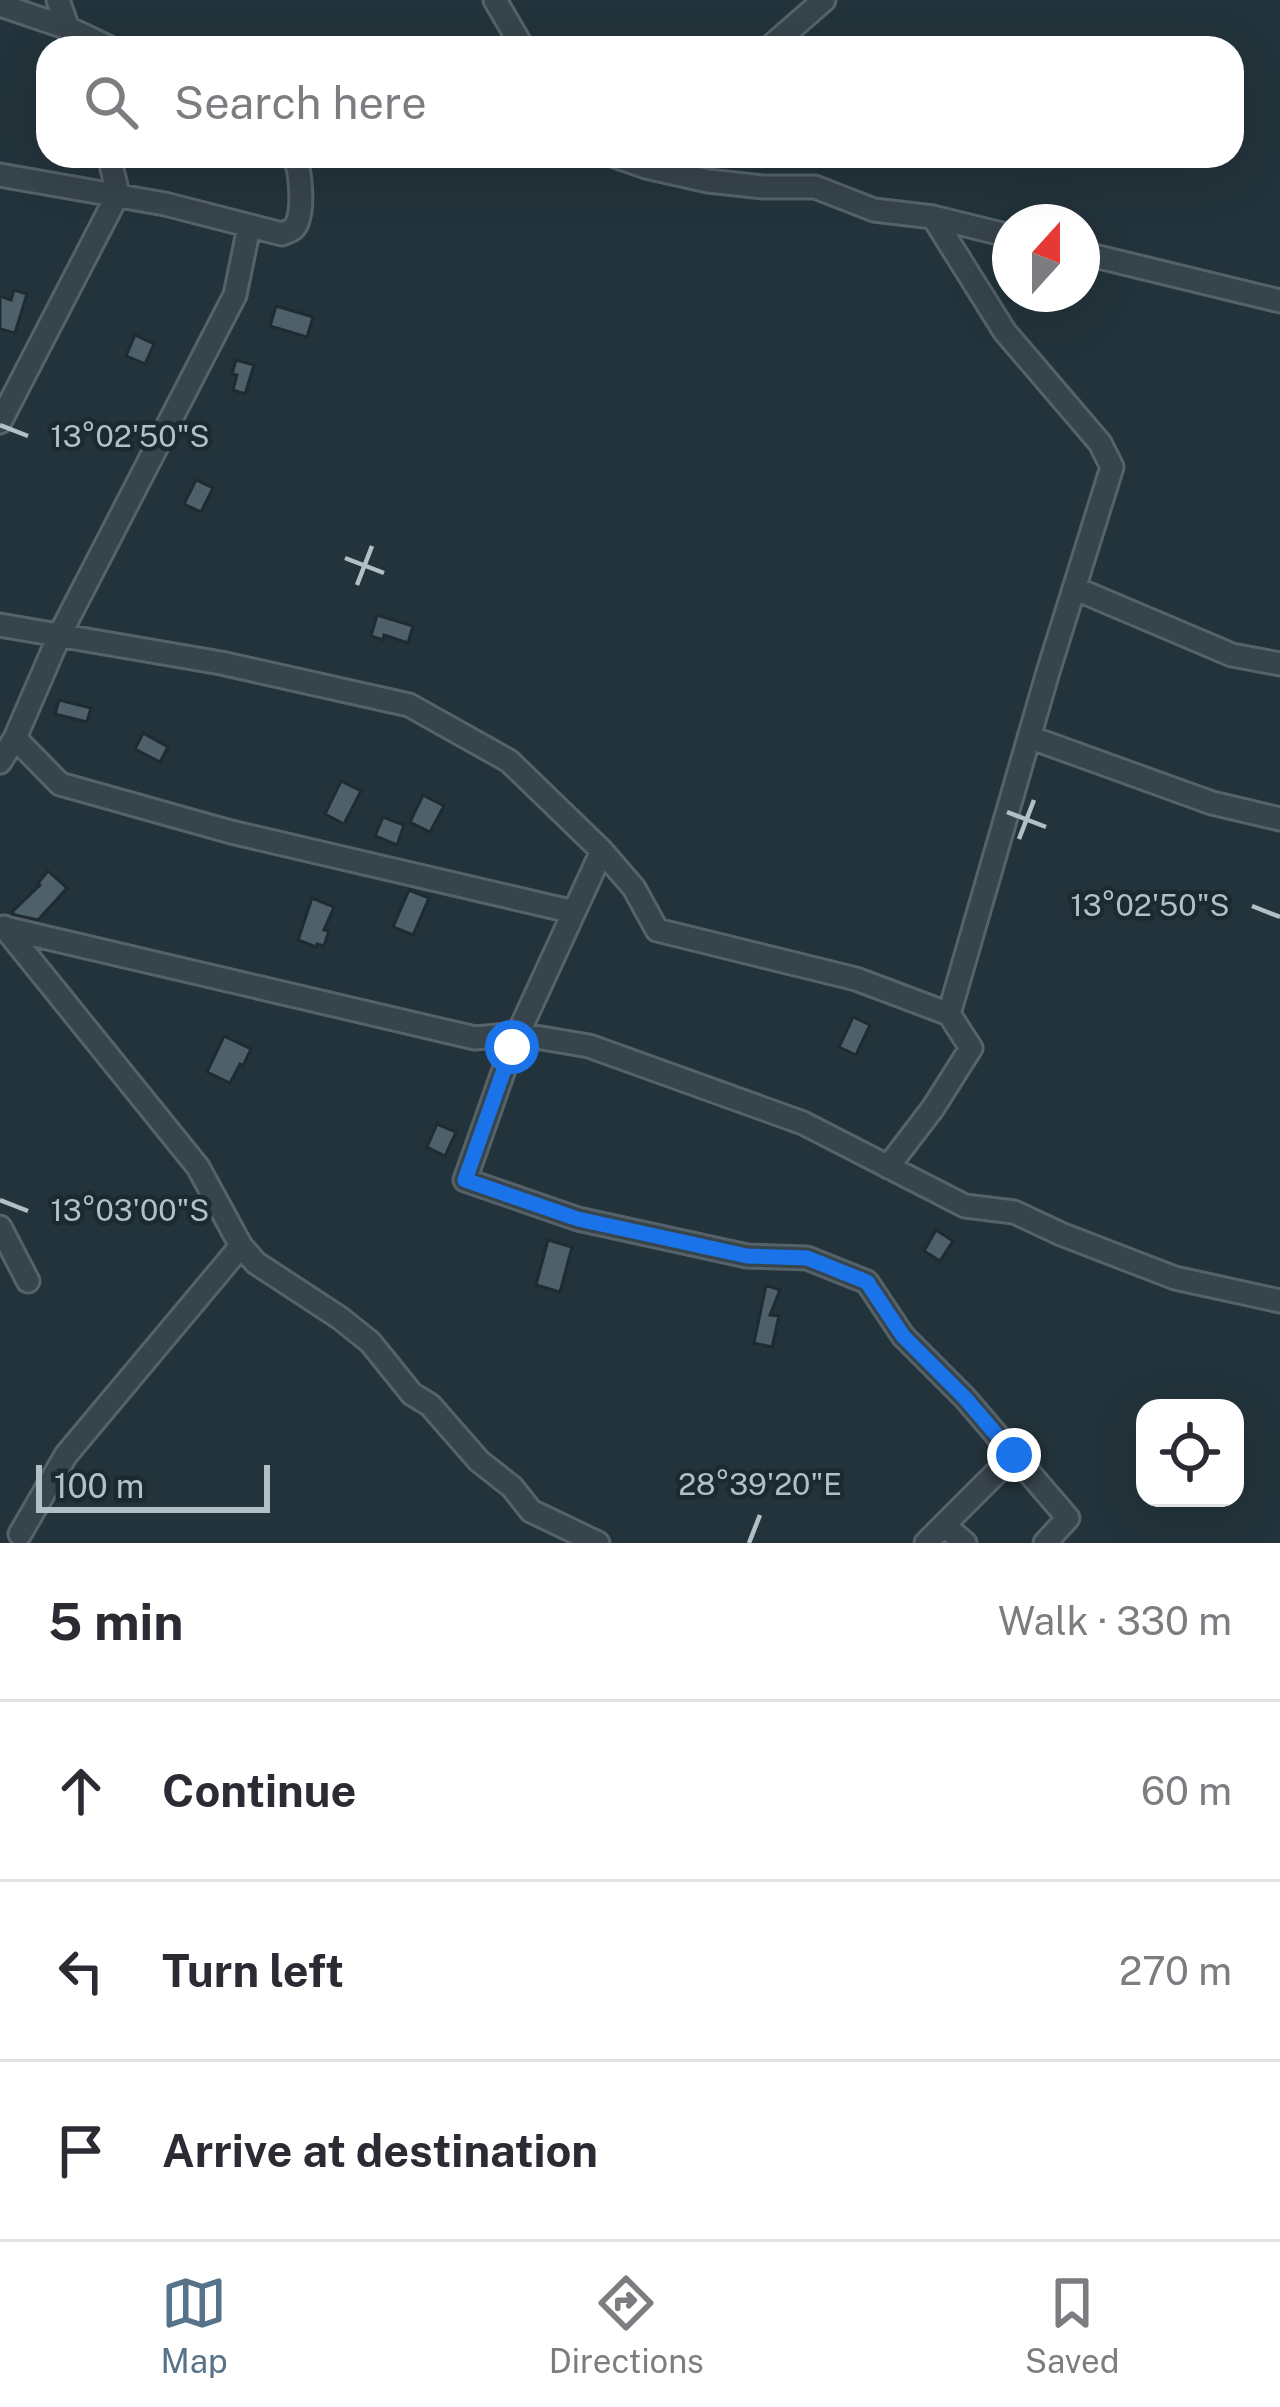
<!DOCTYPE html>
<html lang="en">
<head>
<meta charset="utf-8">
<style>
	:root { --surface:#fff; --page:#f7f7f7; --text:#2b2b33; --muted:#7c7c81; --line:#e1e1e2; --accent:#56738a }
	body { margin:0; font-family:"Public Sans",sans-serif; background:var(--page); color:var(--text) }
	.controls { position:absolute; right:36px; bottom:36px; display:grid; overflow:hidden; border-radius:24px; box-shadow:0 12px 48px #0002 }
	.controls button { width:108px; height:108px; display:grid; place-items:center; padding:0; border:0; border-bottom:3px solid var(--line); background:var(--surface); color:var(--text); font:60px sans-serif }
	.compass { position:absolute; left:992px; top:204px; width:108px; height:108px; border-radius:50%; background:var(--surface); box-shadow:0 12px 48px #0002; rotate:21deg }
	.scale { position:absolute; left:36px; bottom:30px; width:234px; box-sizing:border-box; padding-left:12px; border:6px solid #b2bfc7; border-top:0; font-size:33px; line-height:42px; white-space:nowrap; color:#b2bfc7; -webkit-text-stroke:9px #1c2930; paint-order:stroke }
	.stop { position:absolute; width:36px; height:36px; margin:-27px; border:9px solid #1a73e8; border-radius:50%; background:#fff }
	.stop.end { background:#1a73e8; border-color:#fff; box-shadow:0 3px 12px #0008 }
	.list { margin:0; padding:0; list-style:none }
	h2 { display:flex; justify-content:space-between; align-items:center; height:156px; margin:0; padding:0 48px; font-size:51px }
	h2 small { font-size:39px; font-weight:400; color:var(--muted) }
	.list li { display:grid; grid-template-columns:78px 1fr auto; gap:36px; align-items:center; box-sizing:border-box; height:180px; padding:0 48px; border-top:3px solid var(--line) }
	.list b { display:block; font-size:45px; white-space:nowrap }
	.list em { font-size:39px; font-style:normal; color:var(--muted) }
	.icon { flex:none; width:66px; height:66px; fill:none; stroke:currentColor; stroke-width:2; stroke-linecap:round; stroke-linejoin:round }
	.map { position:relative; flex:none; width:1280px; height:1543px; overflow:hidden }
	.search { position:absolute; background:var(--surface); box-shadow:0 12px 48px #0002; left:36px; right:36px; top:36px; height:132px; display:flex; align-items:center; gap:30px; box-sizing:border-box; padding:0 42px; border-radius:36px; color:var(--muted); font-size:45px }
	.sheet { height:696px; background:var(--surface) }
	nav { display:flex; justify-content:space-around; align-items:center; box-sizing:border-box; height:168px; border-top:3px solid var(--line); background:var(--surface); font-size:33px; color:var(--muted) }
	nav a { display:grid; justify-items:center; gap:6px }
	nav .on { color:var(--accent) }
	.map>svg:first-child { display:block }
	.building { fill:#4e6069; stroke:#1e2b32; stroke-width:3 }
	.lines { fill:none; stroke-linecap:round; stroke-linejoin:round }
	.minor-casing { stroke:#556269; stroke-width:27 }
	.minor { stroke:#37444b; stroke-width:21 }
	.route { stroke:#1a73e8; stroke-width:15 }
	.ticks { fill:none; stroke:#b2bfc7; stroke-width:4.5 }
	.ticks-label { font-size:30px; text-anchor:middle; fill:#b2bfc7; stroke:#1c2930; stroke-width:9; stroke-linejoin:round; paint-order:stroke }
</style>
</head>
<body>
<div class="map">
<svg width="1280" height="1543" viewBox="0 0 1280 1543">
	<rect width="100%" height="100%" fill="#23333b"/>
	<path class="building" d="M14,290l13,4 -12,39 -15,-4v-33l11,4z
		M276,306l37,11 -6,20 -37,-11z
		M135,335l19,9 -9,20 -19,-8z
		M236,360l18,5 -9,29 -12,-4 4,-15 -5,-1z
		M196,480l17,8 -12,24 -17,-8z
		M377,615l36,11 -5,17 -24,-8 -1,5 -12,-4z
		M59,700l32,8 -4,14 -32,-8z
		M143,733l25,14 -8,15 -25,-13z
		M341,781l20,10 -17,33 -19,-10z
		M423,795l21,11 -14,26 -20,-10z
		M383,817l21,8 -7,20 -22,-9z
		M48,871l19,17 -29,32 -23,-5 -3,-3 28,-27 -2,-2z
		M409,890l20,8 -16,37 -20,-8z
		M312,898l22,9 -10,23 5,1 -5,15 -7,-2 -1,3 -18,-7z
		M853,1017l17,8 -14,30 -17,-8z
		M224,1036l27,13 -8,17 -3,-2 -10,19 -23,-11z
		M437,1124l19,8 -11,24 -18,-9z
		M936,1230l17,11 -13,20 -16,-10z
		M548,1240l24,7 -12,45 -24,-7z
		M766,1285l14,5 -10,25 9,1 -7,31 -18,-4z"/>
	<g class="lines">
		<g class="minor-casing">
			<path id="minor" d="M58,0l17,48
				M495,0l28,48
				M0,5l68,23 42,20
				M769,48l55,-48
				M615,156l31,11 62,14 55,6h52l59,23 59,7 77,19
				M0,175l165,29 117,30c9,-4 13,-4 16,-14 5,-15 3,-50 -4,-64
				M249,227l-14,68 -175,339 -45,104 45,46 171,48 343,80
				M1082,253l198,48
				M0,422l118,-228 -9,-38
				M1074,588l158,67 48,9
				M0,625l221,38 188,42 100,56 93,90 -90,196 -47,133 113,39 169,37 60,2 60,24 36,54 62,62 103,120 -23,25
				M1029,737l183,66 68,16
				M0,762l15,-24
				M602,851l32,37 23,42 199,49 93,35 99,-342 64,-205 -12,-24 -95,-111 -72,-115
				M4,927l194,240 43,79 15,17 84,55 30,24 42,52 18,11 49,56 33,26 19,24 67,32
				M5,928l470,110 43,-4 71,12 214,77 162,83 49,6 47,22 114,44 105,23
				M888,1167l45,-59 38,-60 -22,-34
				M0,1227l28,54
				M944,1525l21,18
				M20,1534l46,-79 175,-209
				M926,1543l88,-88"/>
		</g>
		<use href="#minor" class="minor"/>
	</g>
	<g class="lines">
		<path class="route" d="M512,1047l-47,133 113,39 169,37 60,2 60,24 36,54 62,62 49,57"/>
	</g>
	<path class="ticks" d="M0,425l28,11M345,558l39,15M357,585l15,-39M1007,812l39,15M1019,839l15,-39M1252,906l28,11M0,1200l28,11M749,1543l11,-28"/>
	<g class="ticks-label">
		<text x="130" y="447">13°02'50"S</text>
		<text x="1150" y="916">13°02'50"S</text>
		<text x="130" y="1221">13°03'00"S</text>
		<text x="760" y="1495">28°39'20"E</text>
	</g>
</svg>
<div class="controls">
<button><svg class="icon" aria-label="locate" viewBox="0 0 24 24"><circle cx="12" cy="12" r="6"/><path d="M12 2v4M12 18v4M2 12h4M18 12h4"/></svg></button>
</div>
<svg class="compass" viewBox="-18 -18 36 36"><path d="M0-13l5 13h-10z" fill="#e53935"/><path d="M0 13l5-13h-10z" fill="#7c7c81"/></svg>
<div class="scale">100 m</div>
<div class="stop" style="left:512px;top:1047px"></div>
<div class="stop end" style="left:1014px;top:1455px"></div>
<div class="search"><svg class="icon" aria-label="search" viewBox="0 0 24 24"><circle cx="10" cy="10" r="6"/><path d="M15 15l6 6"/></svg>Search here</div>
</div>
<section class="sheet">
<h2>5 min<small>Walk · 330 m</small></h2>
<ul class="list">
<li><svg class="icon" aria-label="ahead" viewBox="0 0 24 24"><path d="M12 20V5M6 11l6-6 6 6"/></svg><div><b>Continue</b></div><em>60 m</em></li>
<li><svg class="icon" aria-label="left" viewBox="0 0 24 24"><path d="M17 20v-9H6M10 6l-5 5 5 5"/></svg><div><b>Turn left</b></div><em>270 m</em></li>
<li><svg class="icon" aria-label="arrive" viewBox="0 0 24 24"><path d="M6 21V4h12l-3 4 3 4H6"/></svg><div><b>Arrive at destination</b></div></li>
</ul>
</section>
<nav>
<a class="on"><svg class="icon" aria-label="map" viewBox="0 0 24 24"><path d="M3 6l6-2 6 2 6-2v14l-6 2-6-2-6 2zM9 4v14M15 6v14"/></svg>Map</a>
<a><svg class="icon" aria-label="directions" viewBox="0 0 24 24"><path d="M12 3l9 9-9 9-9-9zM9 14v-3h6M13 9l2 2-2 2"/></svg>Directions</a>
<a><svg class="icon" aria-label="saved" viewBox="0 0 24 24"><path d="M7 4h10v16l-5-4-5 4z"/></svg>Saved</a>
</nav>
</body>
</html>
